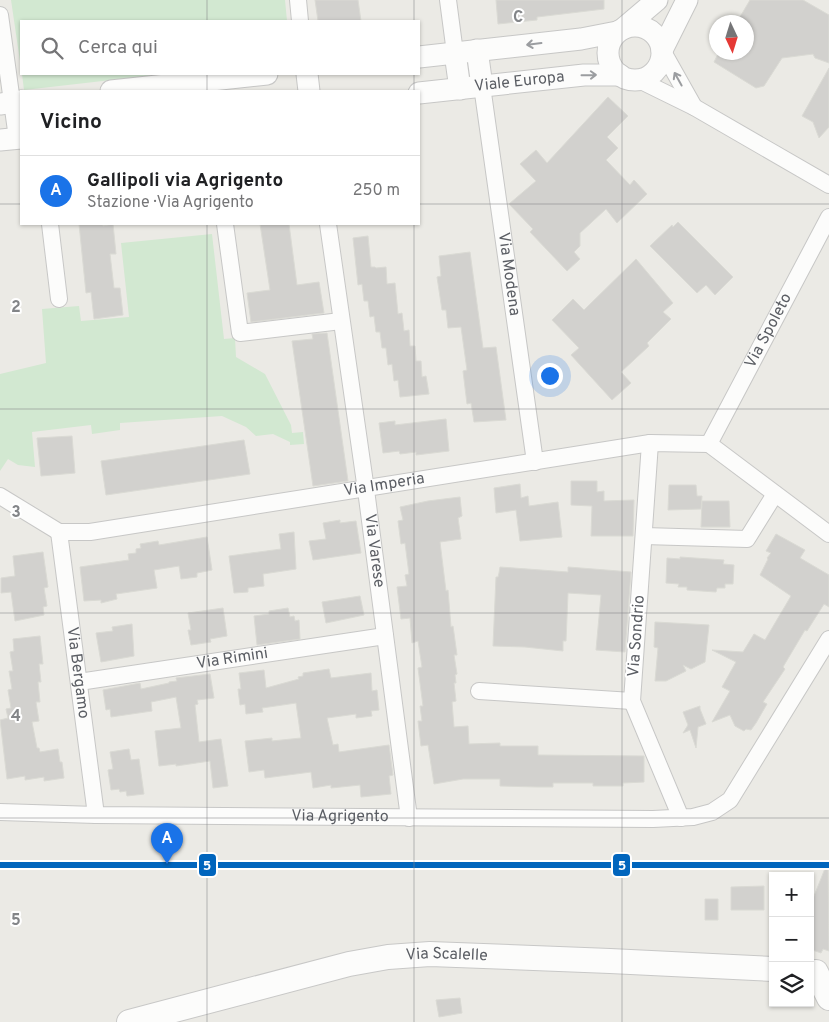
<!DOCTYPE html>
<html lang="it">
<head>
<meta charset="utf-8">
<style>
	:root { --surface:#fff; --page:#f6f6f6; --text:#202124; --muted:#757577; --line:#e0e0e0; --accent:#1a73e8 }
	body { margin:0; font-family:Overpass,sans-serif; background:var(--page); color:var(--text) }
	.controls { position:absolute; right:15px; bottom:15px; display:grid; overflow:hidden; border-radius:0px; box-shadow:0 1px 4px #0004 }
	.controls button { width:45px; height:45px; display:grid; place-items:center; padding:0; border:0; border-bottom:1px solid var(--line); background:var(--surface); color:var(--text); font:25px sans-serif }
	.compass { position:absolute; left:709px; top:15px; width:45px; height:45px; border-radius:50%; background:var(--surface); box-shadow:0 1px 4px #0004; rotate:176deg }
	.you { position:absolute; left:549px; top:375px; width:18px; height:18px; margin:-12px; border:4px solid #fff; border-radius:50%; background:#1a73e8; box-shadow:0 0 0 8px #1a73e833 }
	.badge { display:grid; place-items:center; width:32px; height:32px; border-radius:50%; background:var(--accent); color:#fff; font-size:16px; font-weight:700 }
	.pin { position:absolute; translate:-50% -41px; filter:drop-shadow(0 1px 2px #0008) }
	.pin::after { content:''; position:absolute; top:26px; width:18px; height:15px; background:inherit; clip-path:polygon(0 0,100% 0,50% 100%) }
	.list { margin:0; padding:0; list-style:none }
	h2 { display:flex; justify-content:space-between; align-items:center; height:65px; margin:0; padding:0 20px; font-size:21px }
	h2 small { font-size:16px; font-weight:400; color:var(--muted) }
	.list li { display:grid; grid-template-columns:32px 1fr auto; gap:15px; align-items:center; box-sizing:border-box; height:70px; padding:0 20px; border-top:1px solid var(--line) }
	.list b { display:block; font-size:19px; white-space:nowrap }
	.list p { margin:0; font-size:16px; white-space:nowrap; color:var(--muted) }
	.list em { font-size:16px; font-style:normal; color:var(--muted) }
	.icon { flex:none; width:28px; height:28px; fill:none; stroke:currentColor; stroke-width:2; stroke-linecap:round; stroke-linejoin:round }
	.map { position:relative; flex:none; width:829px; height:1022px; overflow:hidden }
	.search { position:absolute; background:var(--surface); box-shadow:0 1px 4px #0004; left:20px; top:20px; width:400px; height:55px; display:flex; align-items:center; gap:12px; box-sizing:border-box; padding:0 18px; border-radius:0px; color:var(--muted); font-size:19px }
	.panel { position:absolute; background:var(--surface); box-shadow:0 1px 4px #0004; left:20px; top:90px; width:400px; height:135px; border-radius:0px }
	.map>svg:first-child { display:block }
	.green { fill:#d2e8d1 }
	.building { fill:#d2d1ce; stroke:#dadad4 }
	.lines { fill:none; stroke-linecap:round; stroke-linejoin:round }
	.minor-casing { stroke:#c7c7c6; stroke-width:18 }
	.tertiary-casing { stroke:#c7c7c6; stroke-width:23 }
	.secondary-casing { stroke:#c8c8c7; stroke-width:26 }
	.minor { stroke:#fcfcfb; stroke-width:16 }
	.tertiary { stroke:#fcfcfb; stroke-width:21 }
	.secondary { stroke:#fcfcfb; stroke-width:24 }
	.rail-1-casing { stroke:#fff; stroke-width:10 }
	.rail-1 { stroke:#0065bd; stroke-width:6 }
	.oneway { stroke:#9b9da0 }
	.grid { fill:none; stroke:#838588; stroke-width:1; stroke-opacity:0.55 }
	.labels { text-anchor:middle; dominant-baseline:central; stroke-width:4; stroke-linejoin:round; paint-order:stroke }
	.street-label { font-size:16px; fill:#5b5e64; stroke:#fff }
	.grid-label { font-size:16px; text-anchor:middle; font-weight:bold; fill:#838588; stroke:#fff; stroke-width:4; stroke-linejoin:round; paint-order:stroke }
	.line-badge { stroke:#fff; stroke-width:2 }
	.badge-label { font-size:14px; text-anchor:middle; font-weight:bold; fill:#fff }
</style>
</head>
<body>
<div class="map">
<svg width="829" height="1022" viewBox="0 0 829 1022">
	<rect width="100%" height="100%" fill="#ebeae5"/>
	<path class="green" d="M11,0h274l2,21h-266v47z
		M22,74h142l-140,16z
		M212,234l12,105 11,-1 1,19 29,17 26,51 1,8 11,-1 1,12 -14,1v-3l-17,-8 -17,2 -10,-9 -24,-11 -102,7v7l-28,4 -1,-9 -59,7 3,35 -17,-2 -10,-6 -8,12v-97l46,-11 -4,-54 37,-3 2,15 48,-4 -8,-74z"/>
	<path class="building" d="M315,0h43l3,21h-43z
		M496,0h108v9l-67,8v3l-39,4z
		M750,0h53l26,15v48l-14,-5 -2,-4 -31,4 -18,28 -8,2 -42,-26 5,-10h27v-30h-9z
		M829,68v59l-10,11 -6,-16 -11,-6z
		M608,97l20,19 -21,21 11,11 -12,12 24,25 4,-5 13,14 -30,29 -11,-14 -26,24v13l-6,6 6,7 -13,12 -37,-39 3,-3 -24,-25 27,-23 -16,-17 16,-14 11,13z
		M678,222l55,55 -18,18 -9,-10 -9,8 -47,-47 22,-21 1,2z
		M79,224h24v2l10,-2 3,30h-6l4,34h6l3,27 -29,4 -3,-27 -5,1z
		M260,224h29l8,61 22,-3 5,31 -73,9 -4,-29 23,-3z
		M368,236l3,31h4l1,1 10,-1 1,17 8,-1 3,31 4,-1 2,18 5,-1 1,16h5l1,15h5l1,16 4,-1 3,18 -29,3 -2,-17 -4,1 -2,-17 -4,1 -2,-17h-4l-2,-16h-4l-2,-16 -4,1 -2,-16h-4l-2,-17 -4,1 -5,-47z
		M470,252l13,96 13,-1 10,73 -32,2 -3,-19 -4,1 -4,-33 4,-1 -6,-43 -13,1 -2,-18h-4l-5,-33 4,-1 -2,-20z
		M636,259l37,44 -10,9 8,7 -24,24 2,3 -28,26 10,11 -19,17 -41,-45 8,-7 -27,-28 21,-21 11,11z
		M327,333l21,148 -35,5 -21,-145 21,-2 -1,-5z
		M446,419l3,32 -33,4v-3l-16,2 -1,-3 -16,2 -4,-30 16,-2v4z
		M72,436l3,37 -34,3 -4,-38z
		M244,440l6,34 -144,21 -5,-34z
		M571,481h26v11l7,-1v10l30,-1 -1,36h-42l1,-30 -21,-1z
		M520,484l1,14 7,-2 1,10 29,-4 4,35 -42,4 -4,-31 -20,3 -2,-25z
		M669,485h27l1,11h5l-1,13 -33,1z
		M460,497l2,19 -4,2 3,21 -21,3 6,49 2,-1 3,37 2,-1 4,29h-3l3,19 -2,1 1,8h-2l2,18 -4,1 2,25 14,-1 1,18 31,-1v3h38v9l106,1v26l-21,1v3h-30v-3h-40v4h-16l-37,-1v-7h-37l-29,5 -6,-39 -7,1 -3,-25h4l-2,-15h3l-5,-38 4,-1 -4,-26 -6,2 -2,-25 -9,1 -4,-32 10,-1 -2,-11 4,-1 -4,-31 -4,1 -3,-23 5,-1 -3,-13 28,-6z
		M702,501h27l1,26h-29z
		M340,520v3l16,-2 5,32 -48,7 -4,-19 17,-2 -3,-16z
		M294,532l2,37 -33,5 1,12 -16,2v4l-14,1 -5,-37 52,-7 -2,-15z
		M776,534l29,16 -5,8 29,17v32l-5,-3 -17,27 -2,-1 -22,37 2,2 -22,33 4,2 -11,19 -5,7 -5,-1 -2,2 -9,-5 -5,-11 -18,7 18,-31 -8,-4 14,-25 -24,-12 31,2 11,-18 11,6 26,-44 -31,-21 8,-16 -1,-1 4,-5 -5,-2z
		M207,537l5,33 -15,3v4l-16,2 -2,-13 -25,4 3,18 -41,6 1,5 -16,4v-3l-17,1 -4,-34 49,-7 -1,-6 8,-1v-4l5,-1 -1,-4 18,-3 1,4z
		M43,552l5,35 -4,1 3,18 -4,1 1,8 -29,6 -4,-29 -10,1v-15l14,-2 -2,-20z
		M680,557l44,3 -1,4 11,1 -1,19h-8v4h-8l-1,4 -29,-2v-3h-9l1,-3 -13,-1 1,-25 13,1z
		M500,567l68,5v-5l63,5 -6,80 -29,-2 5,-55 -33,-2 -2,48h-3v10l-38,-4 -32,-1 3,-69h2l1,-4z
		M360,596l4,19 -38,8 -4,-21z
		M223,608l4,28 -17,3 1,3 -20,3 -3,-15h3l-3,-17z
		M288,608l2,9 4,-1 1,5 4,-1 1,19 -43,6 -3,-29 15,-2v-3z
		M655,622l54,3 -4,37 -14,7 -8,-4 3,6 -20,10h-11l3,-33 -4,-1z
		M132,624l2,32 -33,6 -5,-29 17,-2 -1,-4z
		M40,636l3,28h-4l2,18h-3l2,20h-4l3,19 -7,1 5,26h2l1,4 18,-3 2,13h2l2,16 -20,3v-4l-19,3v-4l-18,3 -7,-59 8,-2 -2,-9 5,-1 -3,-18 4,-1 -3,-18h4l-3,-19 4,-1 -1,-12z
		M329,669l2,9 40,-5 1,18 5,-1 2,20 -8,1 1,5 -16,2v-4l-29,4 6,27 5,-1 1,8 50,-7 4,30 -4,1 2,18 -30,3 -1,-12 -29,3v-3l-18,3 -2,-16 -46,6 -1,-8 -15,2 -4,-31 27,-3v3l29,-3 -5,-35 -34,5 1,4 -17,2 -1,-10 -5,1 -2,-16h3l-2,-16 25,-3 2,18 33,-9 -1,-2 5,-1v-3z
		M210,674l4,24 -17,2 1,4 -3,1 4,37 22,-3 7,47 -15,2 -3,-27 -34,5v-2l-17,2 -4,-35 26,-3 -5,-31 -25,5 1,9 -41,6 -1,-8 -4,1 -3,-20 37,-7 1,6 28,-6v-1l8,-1 -1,-3z
		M700,706v3l6,15 -8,3 -2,21 -6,-18 -7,3 5,-8 -5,-13z
		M129,749l2,11 8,-1 5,35 -17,2 -1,-5 -6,1 -1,-3 -8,1 -3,-20 5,-1 -3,-17z
		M828,861l1,90 -6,-2 -2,4 -11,-4v-43z
		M764,886v24h-33v-23z
		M705,899h13v21h-13z
		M460,998l2,15 -23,4 -3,-17z"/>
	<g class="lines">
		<g class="minor-casing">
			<g id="minor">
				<path d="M298,0l2,21"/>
				<path d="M448,0l7,53"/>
				<path d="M0,15l17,123"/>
				<path d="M662,50l32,57"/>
				<path d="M637,79l57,28 135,78"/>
				<path id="s1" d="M482,86l53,376"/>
				<path d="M50,224l9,75"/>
				<path d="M225,224l15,109 101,-12"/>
				<path id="s2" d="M328,224l38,266 43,328"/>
				<path d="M650,443l-18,258 49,117"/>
				<path id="s3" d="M709,444l120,-227"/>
				<path d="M709,444l120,90"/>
				<path id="s4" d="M0,496l59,36h31l560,-89 59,1"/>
				<path id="s5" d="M59,532l37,283"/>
				<path d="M644,536l103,3 28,-45"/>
				<path id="s6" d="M79,682l306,-46"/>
				<path d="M479,691l153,10"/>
				<path id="s7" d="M0,812l96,3 557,4 40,-2 19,-5 18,-12 99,-161"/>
			</g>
		</g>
		<g class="tertiary-casing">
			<g id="tertiary">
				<circle cx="635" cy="53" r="27"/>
				<path d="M624,28l33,-28"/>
				<path d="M477,50l5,36"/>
				<path d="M662,50l25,-50"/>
				<path d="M455,53l5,36"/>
				<path d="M419,57l162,-18 36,-7"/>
				<path d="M307,74l2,17"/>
				<path d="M111,91l156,-17"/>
				<path id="s8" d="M419,93l165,-18h36"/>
				<path d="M0,104l21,-3"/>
				<path d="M0,140l21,-2"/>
			</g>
		</g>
		<g class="secondary-casing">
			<g id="secondary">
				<path d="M816,972l13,26"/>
				<path id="s9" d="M129,1022l220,-58 39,-7 42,-3 180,7 163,8"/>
			</g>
		</g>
		<use href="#minor" class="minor"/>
		<use href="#tertiary" class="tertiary"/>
		<use href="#secondary" class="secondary"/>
		<g class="rail-1-casing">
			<path id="rail-1" d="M0,865h829"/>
		</g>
		<use href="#rail-1" class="rail-1"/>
	</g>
	<defs><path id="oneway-shaft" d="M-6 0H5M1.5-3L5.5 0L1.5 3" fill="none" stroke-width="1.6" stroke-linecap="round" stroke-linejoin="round" transform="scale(1.25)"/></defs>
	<g class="oneway">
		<use href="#oneway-shaft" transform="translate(534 44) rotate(173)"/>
		<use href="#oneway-shaft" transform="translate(589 75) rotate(-1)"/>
		<use href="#oneway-shaft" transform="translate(678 79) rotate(-119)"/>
	</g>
	<path class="grid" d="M207,0v21M414,0v21M622,0v1022M207,74v17M414,74v17M0,204h21M419,204h410M207,224v798M414,224v798M0,409h829M0,613h829M0,818h829"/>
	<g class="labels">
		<g class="street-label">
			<text stroke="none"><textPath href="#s8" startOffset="101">Viale Europa</textPath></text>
			<text stroke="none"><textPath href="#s1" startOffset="190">Via Modena</textPath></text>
			<text stroke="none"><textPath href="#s3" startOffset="128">Via Spoleto</textPath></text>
			<text stroke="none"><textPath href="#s4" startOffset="398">Via Imperia</textPath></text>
			<text stroke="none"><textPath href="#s2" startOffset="330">Via Varese</textPath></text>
			<text transform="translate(637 636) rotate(-86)">Via Sondrio</text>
			<text stroke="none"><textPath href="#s6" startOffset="155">Via Rimini</textPath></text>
			<text stroke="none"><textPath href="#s5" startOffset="142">Via Bergamo</textPath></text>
			<text stroke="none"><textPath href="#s7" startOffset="340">Via Agrigento</textPath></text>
			<text stroke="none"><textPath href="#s9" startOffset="326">Via Scalelle</textPath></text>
		</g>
	</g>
	<g class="grid-label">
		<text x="518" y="22">C</text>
		<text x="16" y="312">2</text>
		<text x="16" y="517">3</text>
		<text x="16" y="721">4</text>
		<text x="16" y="925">5</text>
	</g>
	<g class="line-badge">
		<rect x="198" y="853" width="19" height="24" rx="5" fill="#0065bd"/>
		<rect x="612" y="853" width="19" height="24" rx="5" fill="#0065bd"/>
	</g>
	<g class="badge-label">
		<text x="207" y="870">5</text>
		<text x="622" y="870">5</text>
	</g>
</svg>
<div class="controls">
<button>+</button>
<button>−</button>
<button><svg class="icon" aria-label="layers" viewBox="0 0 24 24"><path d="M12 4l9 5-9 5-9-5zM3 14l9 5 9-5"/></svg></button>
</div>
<svg class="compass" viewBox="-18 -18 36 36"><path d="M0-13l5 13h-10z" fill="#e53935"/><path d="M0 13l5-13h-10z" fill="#757577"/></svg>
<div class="you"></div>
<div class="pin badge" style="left:167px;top:864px">A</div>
<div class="search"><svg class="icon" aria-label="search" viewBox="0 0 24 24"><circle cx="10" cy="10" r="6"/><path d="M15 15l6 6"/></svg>Cerca qui</div>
<section class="panel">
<h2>Vicino<small></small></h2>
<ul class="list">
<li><span class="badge">A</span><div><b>Gallipoli via Agrigento</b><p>Stazione · Via Agrigento</p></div><em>250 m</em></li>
</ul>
</section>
</div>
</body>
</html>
